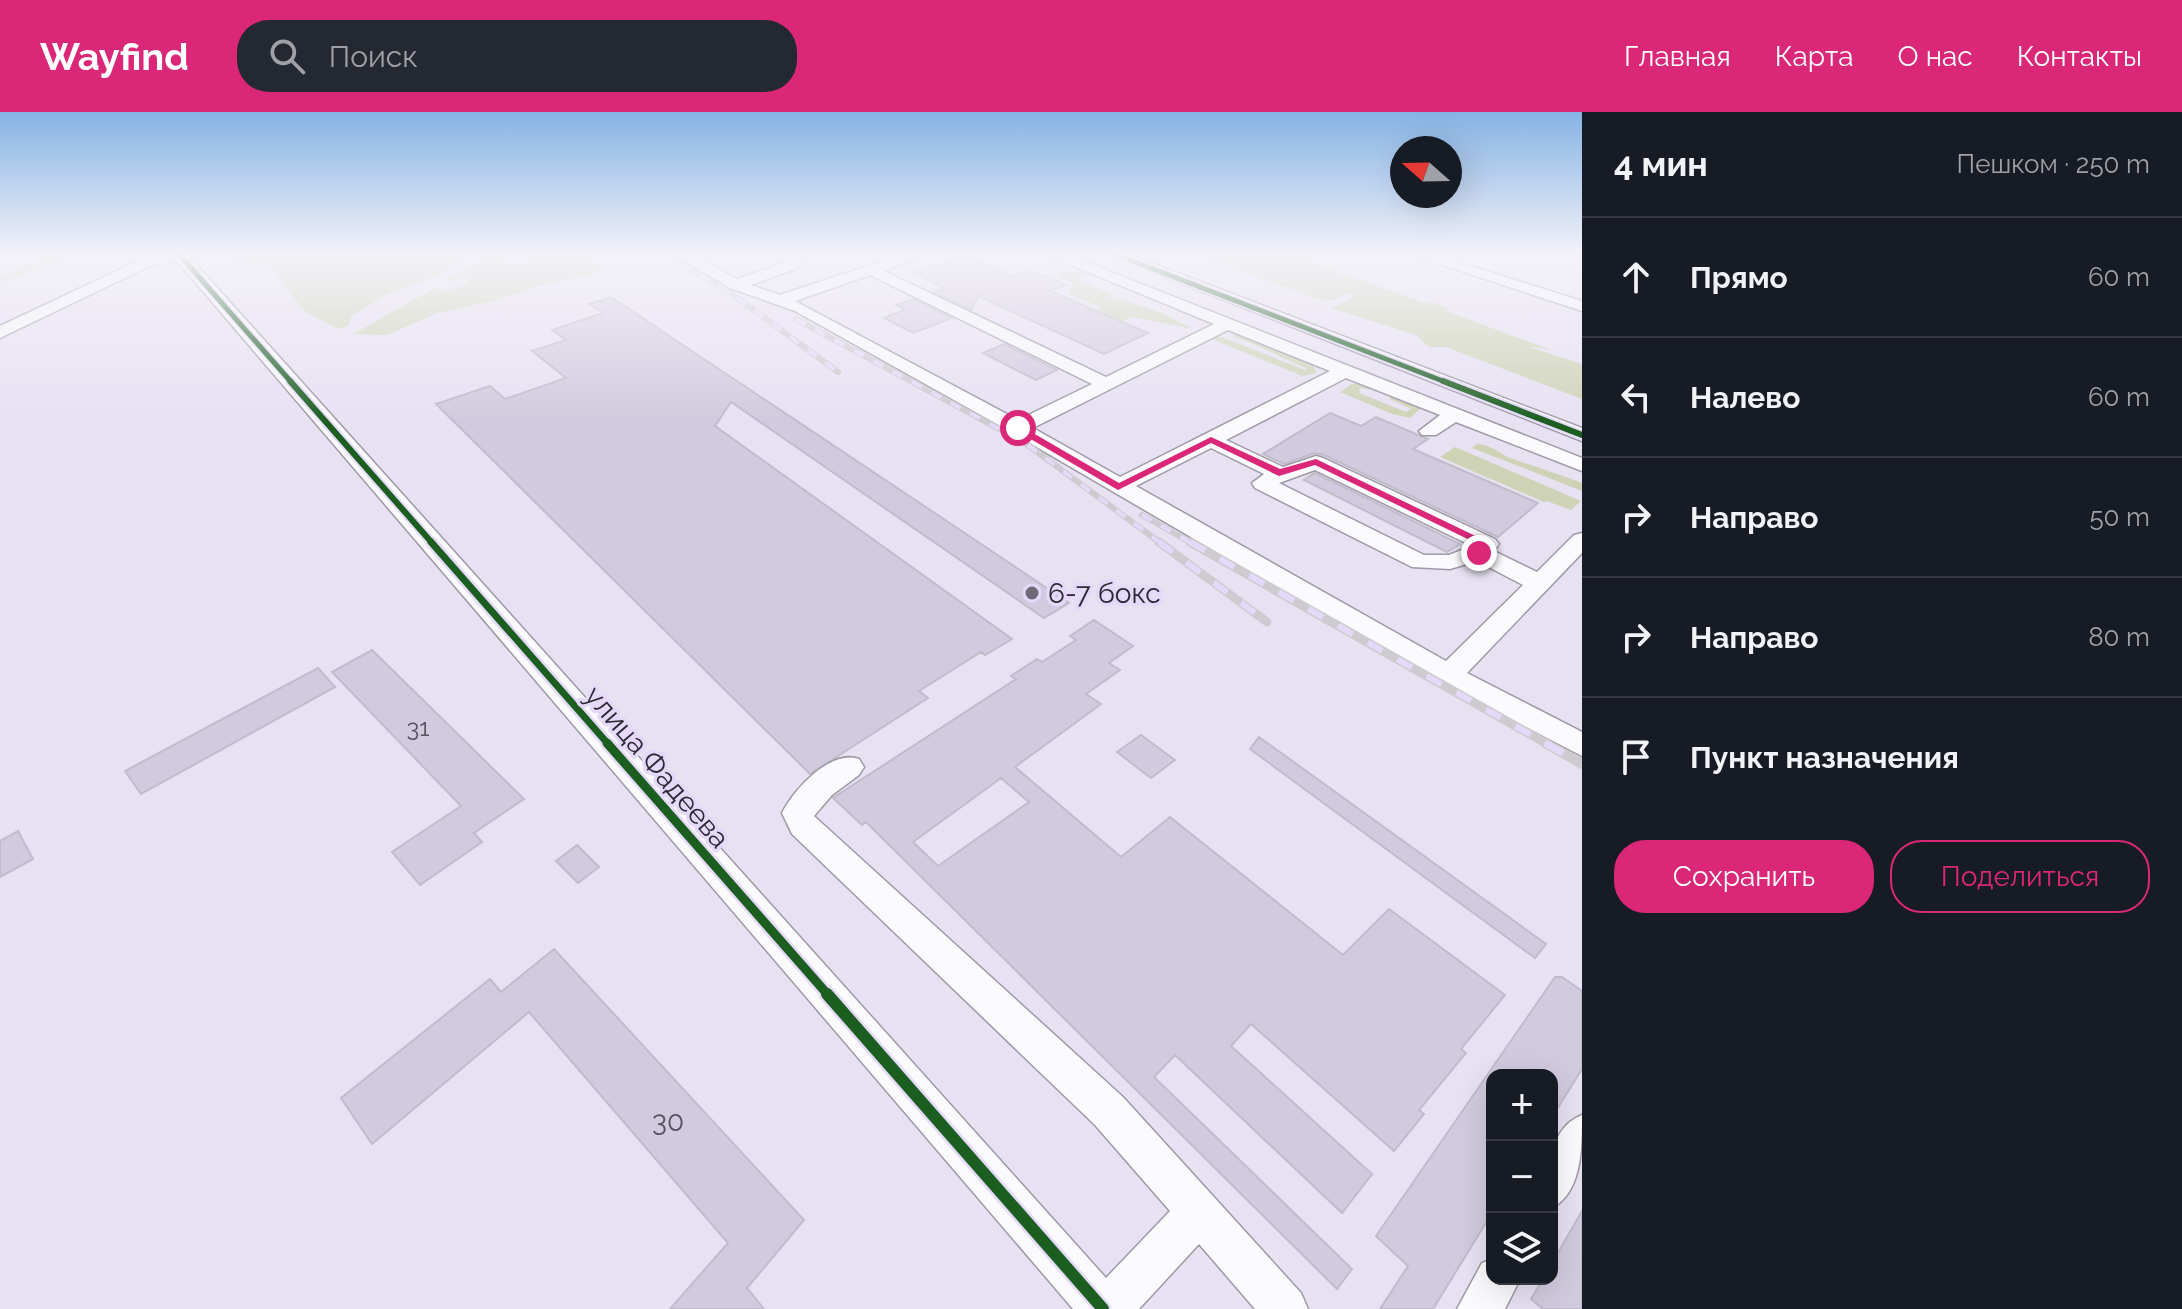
<!DOCTYPE html>
<html lang="ru">
<head>
<meta charset="utf-8">
<style>
	:root { --surface:#171b24; --page:#242831; --text:#f1f3f6; --muted:#9ea1a6; --line:#363941; --accent:#db2777 }
	body { margin:0; font-family:Raleway,sans-serif; background:var(--page); color:var(--text) }
	.controls { position:absolute; right:24px; bottom:24px; display:grid; overflow:hidden; border-radius:16px; box-shadow:0 8px 32px #0002 }
	.controls button { width:72px; height:72px; display:grid; place-items:center; padding:0; border:0; border-bottom:2px solid var(--line); background:var(--surface); color:var(--text); font:40px sans-serif }
	.compass { position:absolute; left:1390px; top:24px; width:72px; height:72px; border-radius:50%; background:var(--surface); box-shadow:0 8px 32px #0002; rotate:290deg }
	.stop { position:absolute; width:24px; height:24px; margin:-18px; border:6px solid #db2777; border-radius:50%; background:#fff }
	.stop.end { background:#db2777; border-color:#fff; box-shadow:0 2px 8px #0008 }
	.list { margin:0; padding:0; list-style:none }
	h2 { display:flex; justify-content:space-between; align-items:center; height:104px; margin:0; padding:0 32px; font-size:34px }
	h2 small { font-size:26px; font-weight:400; color:var(--muted) }
	.list li { display:grid; grid-template-columns:52px 1fr auto; gap:24px; align-items:center; box-sizing:border-box; height:120px; padding:0 32px; border-top:2px solid var(--line) }
	.list b { display:block; font-size:30px; white-space:nowrap }
	.list em { font-size:26px; font-style:normal; color:var(--muted) }
	.actions { display:flex; gap:16px; padding:24px 32px }
	.actions a { flex:1; padding:18px 0; border:2px solid var(--accent); border-radius:32px; text-align:center; font-size:28px; color:var(--accent) }
	.actions .main { background:var(--accent); color:#fff }
	.icon { flex:none; width:44px; height:44px; fill:none; stroke:currentColor; stroke-width:2; stroke-linecap:round; stroke-linejoin:round }
	.map { position:relative; flex:none; width:1582px; height:1197px; overflow:hidden }
	header { display:flex; align-items:center; gap:48px; box-sizing:border-box; height:112px; padding:0 40px; background:var(--accent); color:#fff }
	header strong { font-size:38px }
	nav { display:flex; gap:44px; margin-inline-start:auto; font-size:28px }
	.search { width:560px; height:72px; background:var(--page); display:flex; align-items:center; gap:20px; box-sizing:border-box; padding:0 28px; border-radius:32px; color:var(--muted); font-size:30px }
	main { display:flex }
	aside { flex:1; background:var(--surface) }
	.map>svg:first-child { display:block }
	.green { fill:#cfd3b6 }
	.building { fill:#d2cade; stroke:#c0bcc9; stroke-width:2; fill-rule:evenodd }
	.lines { fill:none; stroke-linecap:round; stroke-linejoin:round }
	.minor-casing { stroke:#9e99a6; stroke-width:3 }
	.minor { fill:#fbfafd; fill-rule:evenodd }
	.rail-far2-casing { stroke:#cdcbcf; stroke-width:6 }
	.rail-far1-casing { stroke:#cdcbcf; stroke-width:9 }
	.rail-casing { stroke:#cdcbcf; stroke-width:10 }
	.rail-far2 { stroke:#e5d9fa; stroke-width:4; stroke-dasharray:11; stroke-linecap:butt }
	.rail-far1 { stroke:#e5d9fa; stroke-width:6; stroke-dasharray:17; stroke-linecap:butt }
	.rail { stroke:#e5d9fa; stroke-width:7; stroke-dasharray:21; stroke-linecap:butt }
	.cycleway-far4-casing { stroke:#e5d9fa; stroke-width:8 }
	.cycleway-far3-casing { stroke:#e5d9fa; stroke-width:10 }
	.cycleway-far2-casing { stroke:#e5d9fa; stroke-width:12 }
	.cycleway-far1-casing { stroke:#e5d9fa; stroke-width:14 }
	.cycleway-casing { stroke:#e5d9fa; stroke-width:17 }
	.cycleway-far4 { stroke:#1b5e20; stroke-width:5 }
	.cycleway-far3 { stroke:#1b5e20; stroke-width:6 }
	.cycleway-far2 { stroke:#1b5e20; stroke-width:7 }
	.cycleway-far1 { stroke:#1b5e20; stroke-width:9 }
	.cycleway { stroke:#1b5e20; stroke-width:12 }
	.route { fill:#db2777 }
	.poi-dot { fill:#6e6976; stroke:#e5d9fa; stroke-width:3 }
	.labels { text-anchor:middle; dominant-baseline:central; stroke-width:7; stroke-linejoin:round; paint-order:stroke }
	.number-label { font-size:24px; fill:#585260 }
	.poi-label { font-size:28px; fill:#2d2834; stroke:#e5d9fa; text-anchor:start }
	.street-label { font-size:28px; fill:#2d2834; stroke:#e5d9fa }
	.near-number-label { font-size:28px; fill:#585260 }
</style>
</head>
<body>
<header>
<strong>Wayfind</strong>
<div class="search"><svg class="icon" aria-label="search" viewBox="0 0 24 24"><circle cx="10" cy="10" r="6"/><path d="M15 15l6 6"/></svg>Поиск</div>
<nav><a>Главная</a><a>Карта</a><a>О нас</a><a>Контакты</a></nav>
</header>
<main>
<div class="map">
<svg width="1582" height="1197" viewBox="0 0 1582 1197">
	<rect width="100%" height="100%" fill="#e7e1f2"/>
	<path class="green" d="M63,141h24l-87,29v-7z
		M225,141h265l-37,11 -10,10 -57,21 -35,22 -3,9 -10,3 -34,-18 -32,-43 -40,-8z
		M500,141h14l-14,7 17,6c39,-14 48,-22 87,2l-5,5 -54,11 -52,17 -58,13 -48,21 -34,-1 82,-46 12,4 20,-8v-8l-17,6 -3,-5z
		M1193,141h94l137,50 7,-1 17,6 -2,3 105,39 -25,-4 56,18v35l-136,-52h-17l-13,-12 -85,-27 22,-10 -4,-5 -15,7 -16,-1z
		M1059,159l26,1 -6,8 36,16 -15,2 23,2 39,13 31,16 -61,-12 -11,5 -25,-11 4,-4 -32,-14 6,-9 -17,-7z
		M1235,223l70,25 8,5 3,8 -13,3 -89,-36 1,-4 9,2 81,32 1,-2c-27,-11 -49,-25 -76,-32z
		M1352,272h12l21,7 -25,-3 -1,5 47,19 5,-3 -21,-10 2,-4 29,13 -11,10 -18,-4 -52,-22z
		M1477,332c16,1 22,10 36,15 23,8 46,15 69,24v8l-110,-43z
		M1455,335l126,54 -10,9 -24,-9 -3,1 -104,-45z"/>
	<path class="building" d="M966,143l48,21 16,-6 36,15 -16,6 98,42 -44,21 -126,-58 -6,14 -38,-18 11,-4 -31,-15z
		M611,185l400,267 58,39 -25,15 -313,-216 -16,24 297,213 -27,16 -4,-3 -62,39 9,7 -118,76 -374,-370 54,-18 15,13 61,-21 -34,-27 34,-11 -14,-10 51,-17 -14,-9z
		M913,187l39,19 -39,15 -29,-15 21,-8 -9,-5z
		M1004,232l53,26 -21,10 -53,-27z
		M1330,301l31,13 15,-9 52,22 -15,10 125,54 -40,34 -174,-82 -9,-2 -31,11 -21,-10z
		M1315,361l145,71 -13,8 -143,-72z
		M1094,508l39,26 -24,17 11,7 -34,24 15,10 -86,63 106,90 49,-40 173,138 46,-46 116,86 -44,54 5,4 -47,57 5,4 -30,37 -143,-127 -20,22 141,128 -30,39 -167,-158 -21,22 198,192 -15,20 -471,-467 -4,3 -29,-27 183,-119 -5,-3 26,-17 5,3 34,-22 -6,-4zM1001,666l28,24 -91,64 -25,-24z
		M372,538l152,149 -50,34 8,9 -62,43 -28,-33 69,-46 -129,-134z
		M318,556l17,19 -194,107 -16,-23z
		M1141,623l34,25 -24,18 -34,-26z
		M1259,625l287,207 -11,14 -285,-209z
		M18,719l15,28 -33,18v-36z
		M577,733l22,22 -21,16 -22,-22z
		M554,837l250,271 -57,68 17,21h-94l58,-66 -199,-231 -157,132 -31,-46 149,-119 11,13z
		M1555,865h7l20,14v78l-30,48v-42h-60v138l-59,96h-53l28,-43 -32,-30z
		M1582,1099v98h-39l-12,-10 12,-20h9v-16z"/>
	<g class="lines">
		<g class="minor-casing">
			<path id="minor" d="M165,141h21l920,1025 64,-67 -75,-86 -303,-291 -10,-21c12,-24 49,-64 77,-54l5,8 -5,8 -27,20 -18,21 309,281 178,196 7,16h-53l-56,-65 -60,65h-66l-897,-1049 -28,7 -148,71v-12l138,-65z
				M671,141h18l48,26 50,-17 4,-8 24,-1 -13,7 -4,8 -47,17 29,10 126,-42h23l-45,18 222,106 108,-53 -172,-71h21l519,205v13l-126,-49 -20,13h-14l-3,-4 21,-16 -94,-37 -120,62 57,27 33,-11 7,2 172,81 4,5 -5,7 43,21 37,-37 8,-2v20l-115,120 115,59v24l-143,-74 -428,-250 -216,-121 -65,-23zM870,163l222,109 -74,36 -223,-119zM1228,218l102,41 -210,106 -87,-49zM1211,336l53,26 -12,9 3,5 157,79 38,2 27,-8 46,24 -77,76 -310,-175zM1315,358l157,76 -23,9h-25l-145,-72z
				M1105,141h21l456,175v13z
				M1406,141h23l153,48v10z
				M1475,141h15v1l-7,4z
				M1582,1003c0,34 0,77 -30,93 0,-35 -8,-77 30,-93z
				M1492,1147v20h28l-15,30h-48l25,-46z"/>
		</g>
		<use href="#minor" class="minor"/>
		<g class="rail-far2-casing">
			<path id="rail-far2" d="M661,141l67,38 110,81
				M796,207l229,124 137,101
				M1142,403l51,29"/>
		</g>
		<g class="rail-far1-casing">
			<path id="rail-far1" d="M1159,430l108,80
				M1190,430l359,203"/>
		</g>
		<g class="rail-casing">
			<path id="rail" d="M1545,631l37,21"/>
		</g>
		<use href="#rail-far2" class="rail-far2"/>
		<use href="#rail-far1" class="rail-far1"/>
		<use href="#rail" class="rail"/>
		<g class="cycleway-far4-casing">
			<path id="cycleway-far4" d="M178,141l114,130
				M1112,141l336,130"/>
		</g>
		<g class="cycleway-far3-casing">
			<path id="cycleway-far3" d="M290,269l143,163
				M1443,269l139,54"/>
		</g>
		<g class="cycleway-far2-casing">
			<path id="cycleway-far2" d="M431,430l178,203"/>
		</g>
		<g class="cycleway-far1-casing">
			<path id="cycleway-far1" d="M607,631l222,253"/>
		</g>
		<g class="cycleway-casing">
			<path id="cycleway" d="M827,882l276,315"/>
		</g>
		<use href="#cycleway-far4" class="cycleway-far4"/>
		<use href="#cycleway-far3" class="cycleway-far3"/>
		<use href="#cycleway-far2" class="cycleway-far2"/>
		<use href="#cycleway-far1" class="cycleway-far1"/>
		<use href="#cycleway" class="cycleway"/>
	</g>
	<linearGradient id="sky" x2="0" y2="1"><stop stop-color="#86b3e4"/><stop offset="0.46" stop-color="#f4f2f9"/><stop offset="1" stop-color="#f4f2f9" stop-opacity="0"/></linearGradient>
	<rect width="1582" height="309" fill="url(#sky)"/>
	<path class="route" d="M1015,314h6l98,57 92,-46 69,32 36,-10 176,85 -10,11h-7l-2,-2 7,-8 -165,-80 -36,11 -68,-33 -93,47 -103,-60z"/>
	<circle class="poi-dot" cx="1032" cy="481" r="8"/>
	<g class="labels">
		<g class="number-label">
			<text x="418" y="615">31</text>
		</g>
		<g class="poi-label">
			<text x="1048" y="481">6-7 бокс</text>
		</g>
		<g class="street-label">
			<text transform="translate(657 655) rotate(49)">улица Фадеева</text>
		</g>
		<g class="near-number-label">
			<text x="668" y="1009">30</text>
		</g>
	</g>
</svg>
<div class="controls">
<button>+</button>
<button>−</button>
<button><svg class="icon" aria-label="layers" viewBox="0 0 24 24"><path d="M12 4l9 5-9 5-9-5zM3 14l9 5 9-5"/></svg></button>
</div>
<svg class="compass" viewBox="-18 -18 36 36"><path d="M0-13l5 13h-10z" fill="#e53935"/><path d="M0 13l5-13h-10z" fill="#9ea1a6"/></svg>
<div class="stop" style="left:1018px;top:316px"></div>
<div class="stop end" style="left:1479px;top:441px"></div>
</div>
<aside>
<h2>4 мин<small>Пешком · 250 m</small></h2>
<ul class="list">
<li><svg class="icon" aria-label="ahead" viewBox="0 0 24 24"><path d="M12 20V5M6 11l6-6 6 6"/></svg><div><b>Прямо</b></div><em>60 m</em></li>
<li><svg class="icon" aria-label="left" viewBox="0 0 24 24"><path d="M17 20v-9H6M10 6l-5 5 5 5"/></svg><div><b>Налево</b></div><em>60 m</em></li>
<li><svg class="icon" aria-label="right" viewBox="0 0 24 24"><path d="M7 20v-9h11M14 6l5 5-5 5"/></svg><div><b>Направо</b></div><em>50 m</em></li>
<li><svg class="icon" aria-label="right" viewBox="0 0 24 24"><path d="M7 20v-9h11M14 6l5 5-5 5"/></svg><div><b>Направо</b></div><em>80 m</em></li>
<li><svg class="icon" aria-label="arrive" viewBox="0 0 24 24"><path d="M6 21V4h12l-3 4 3 4H6"/></svg><div><b>Пункт назначения</b></div></li>
</ul>
<div class="actions"><a class="main">Сохранить</a><a>Поделиться</a></div>
</aside>
</main>
</body>
</html>
